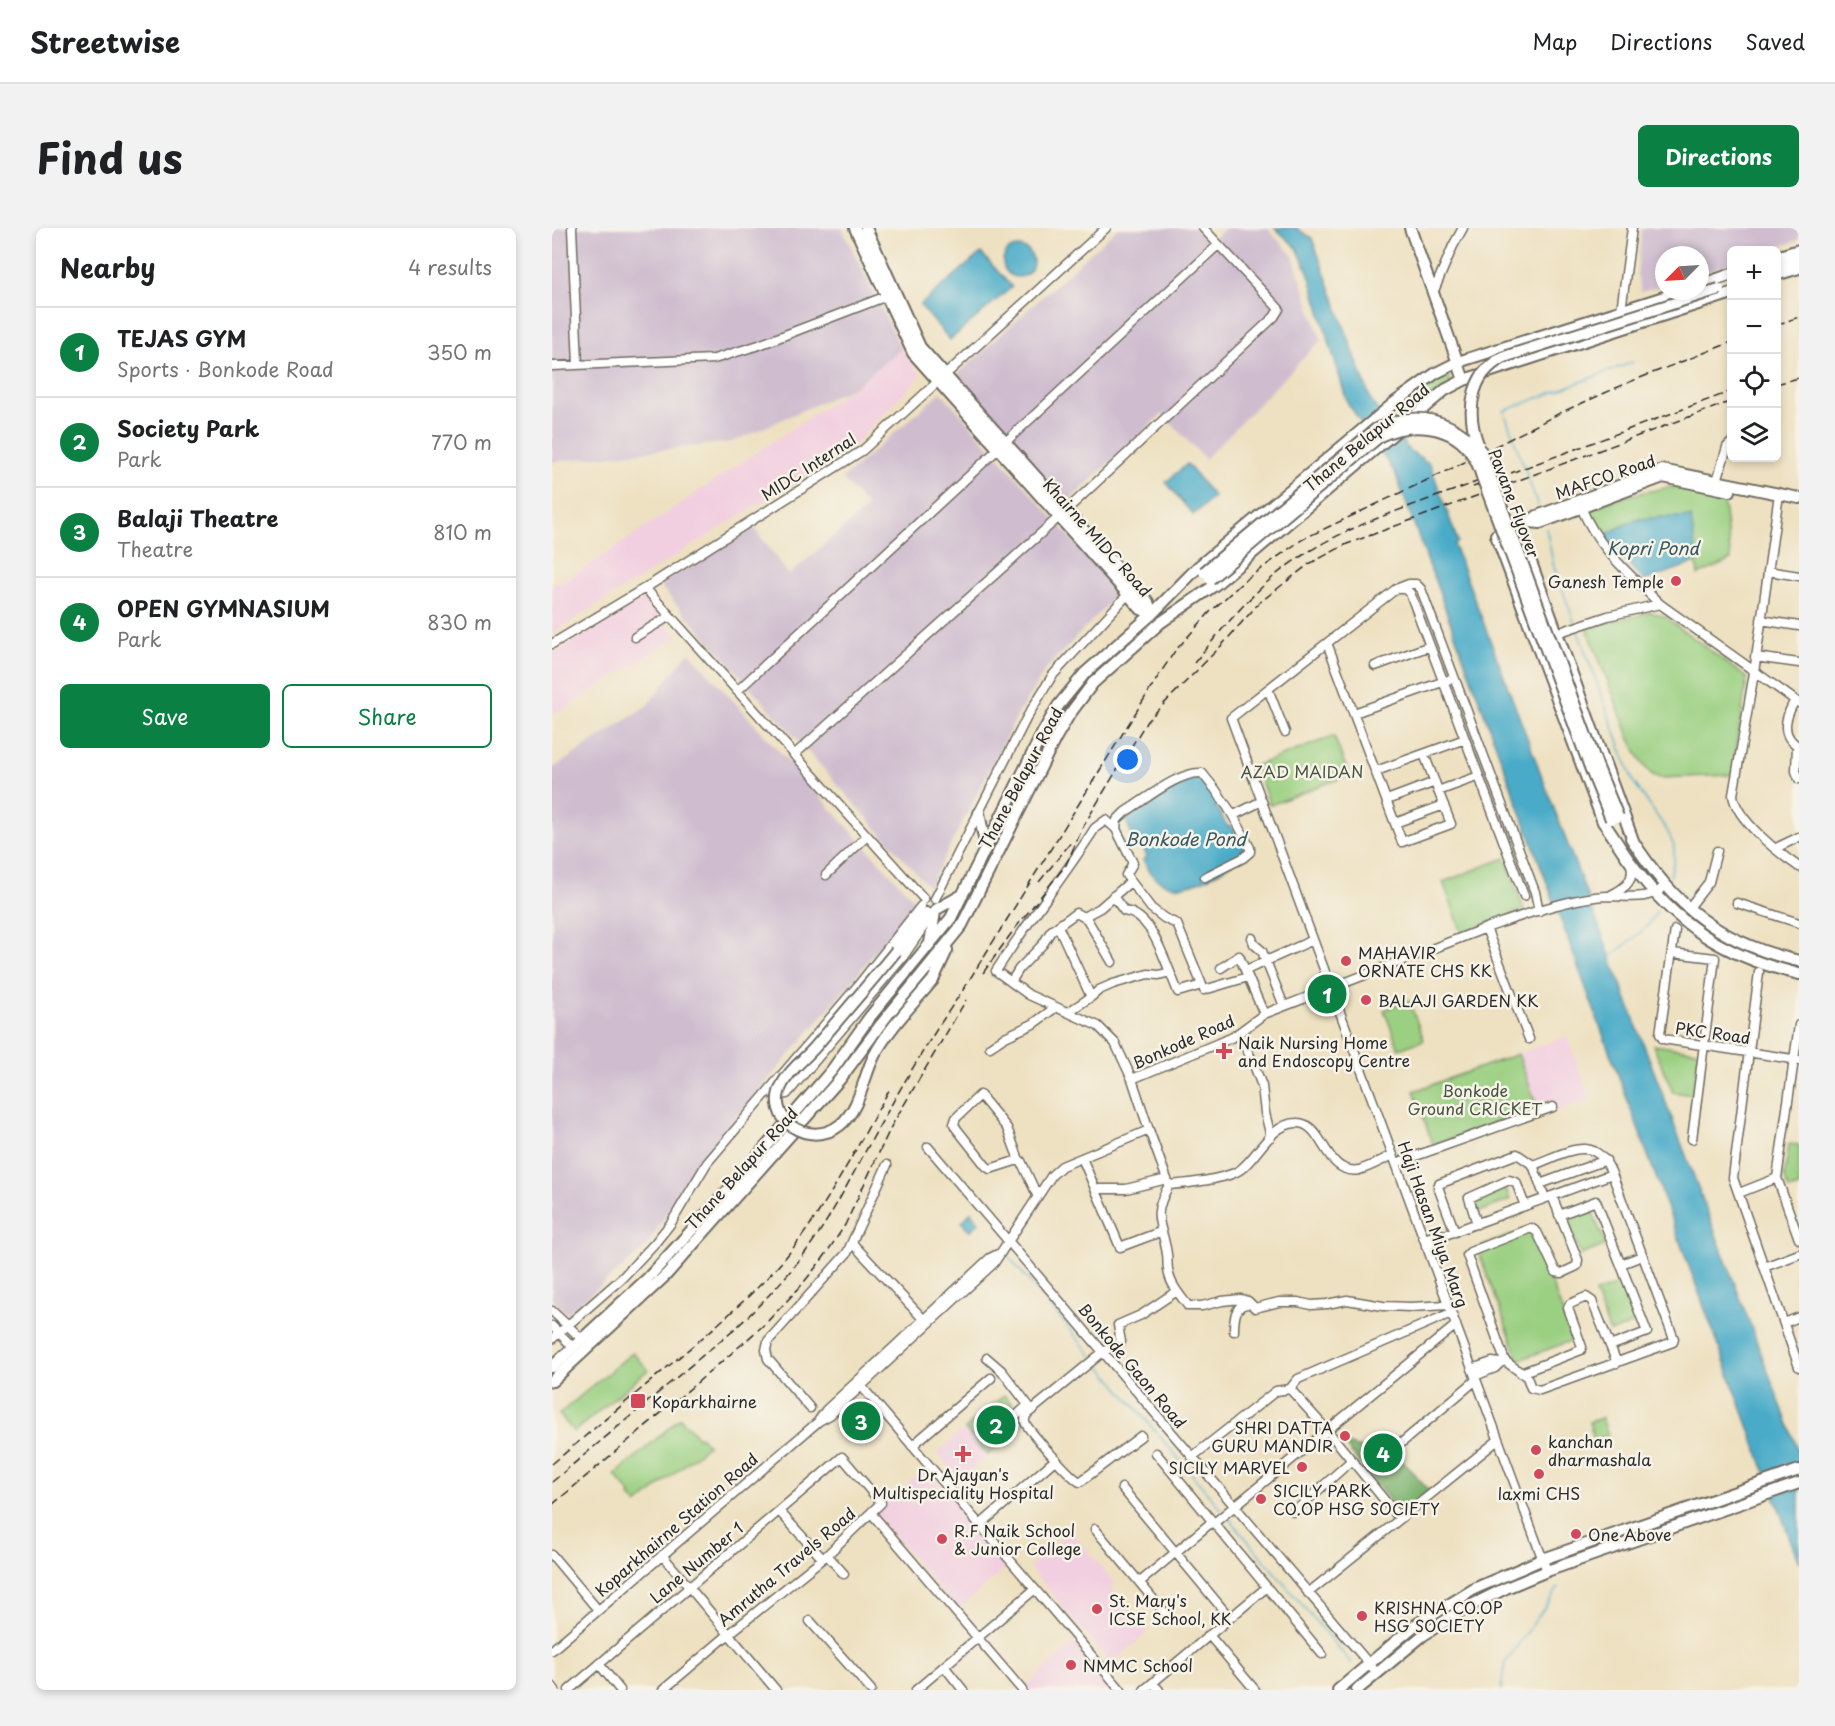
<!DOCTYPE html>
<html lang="en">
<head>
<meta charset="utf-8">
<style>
	:root { --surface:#fff; --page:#f2f2f2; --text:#202124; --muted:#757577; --line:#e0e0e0; --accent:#0b8043 }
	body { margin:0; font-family:"Playpen Sans",sans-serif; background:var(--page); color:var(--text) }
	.controls { position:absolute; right:18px; top:18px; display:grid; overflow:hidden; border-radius:9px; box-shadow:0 3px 9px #0003 }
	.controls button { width:54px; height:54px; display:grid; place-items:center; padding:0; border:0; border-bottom:2px solid var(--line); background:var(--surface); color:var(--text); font:30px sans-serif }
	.compass { position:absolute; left:1103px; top:18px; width:54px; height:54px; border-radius:50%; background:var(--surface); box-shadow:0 3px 9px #0003; rotate:246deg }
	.you { position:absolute; left:576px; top:532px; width:21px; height:21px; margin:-15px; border:4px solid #fff; border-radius:50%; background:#1a73e8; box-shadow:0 0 0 9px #1a73e833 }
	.badge { display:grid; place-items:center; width:39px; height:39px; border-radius:50%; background:var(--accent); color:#fff; font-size:20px; font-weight:700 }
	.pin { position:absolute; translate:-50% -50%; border:3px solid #fff; box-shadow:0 2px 6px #0006 }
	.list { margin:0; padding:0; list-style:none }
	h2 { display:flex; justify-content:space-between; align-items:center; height:78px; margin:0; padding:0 24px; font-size:26px }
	h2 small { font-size:20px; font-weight:400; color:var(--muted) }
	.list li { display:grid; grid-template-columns:39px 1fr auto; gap:18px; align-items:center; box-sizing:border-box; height:90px; padding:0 24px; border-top:2px solid var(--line) }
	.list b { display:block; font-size:22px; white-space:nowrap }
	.list p { margin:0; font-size:20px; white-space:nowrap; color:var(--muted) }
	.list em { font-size:20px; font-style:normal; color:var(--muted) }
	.actions { display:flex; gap:12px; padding:18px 24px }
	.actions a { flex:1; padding:14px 0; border:2px solid var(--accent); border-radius:9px; text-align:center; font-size:21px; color:var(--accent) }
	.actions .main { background:var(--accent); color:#fff }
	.icon { flex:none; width:33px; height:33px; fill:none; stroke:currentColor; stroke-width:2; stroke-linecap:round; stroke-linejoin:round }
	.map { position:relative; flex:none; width:1247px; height:1462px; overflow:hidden; border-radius:9px }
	header { display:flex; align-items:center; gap:36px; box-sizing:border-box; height:84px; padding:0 30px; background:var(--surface); border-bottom:2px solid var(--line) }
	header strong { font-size:28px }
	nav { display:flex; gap:33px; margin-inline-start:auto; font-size:21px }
	.intro { display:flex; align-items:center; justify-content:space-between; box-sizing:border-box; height:144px; padding:0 36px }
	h1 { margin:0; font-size:42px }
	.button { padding:15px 27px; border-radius:9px; background:var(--accent); color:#fff; font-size:21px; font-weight:700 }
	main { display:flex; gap:36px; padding:0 36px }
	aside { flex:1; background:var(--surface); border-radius:9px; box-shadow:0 3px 9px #0003 }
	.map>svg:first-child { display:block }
	.built { fill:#f2cfe0 }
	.industrial { fill:#cfbdcf }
	.green { fill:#9bd082; stroke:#637e56; stroke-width:1.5 }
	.forest { fill:#7cb270; stroke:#546e4e; stroke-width:1.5 }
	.water { fill:#48abc8; stroke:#3a6b7a; stroke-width:1.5 }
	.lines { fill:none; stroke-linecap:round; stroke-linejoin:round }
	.stream { stroke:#48abc8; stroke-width:1.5 }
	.minor-casing { stroke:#6f6b60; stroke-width:11 }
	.major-casing { stroke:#6f6b60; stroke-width:14 }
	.minor { stroke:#fff; stroke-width:8 }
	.major { stroke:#fff; stroke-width:10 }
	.rail { stroke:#2b2b2b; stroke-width:1.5; stroke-dasharray:9 4.5; stroke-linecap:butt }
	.major-bridge-casing { stroke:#6f6b60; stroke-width:14; stroke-linecap:butt }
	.major-bridge { stroke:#fff; stroke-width:10 }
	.poi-dot { fill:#d1495b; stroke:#f7f3e8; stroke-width:2 }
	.labels { text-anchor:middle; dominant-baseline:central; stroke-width:5; stroke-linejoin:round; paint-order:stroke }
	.street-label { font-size:16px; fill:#2b2b2b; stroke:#f7f3e8 }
	.poi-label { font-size:16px; fill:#2b2b2b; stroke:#f7f3e8; text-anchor:start }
	.park-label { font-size:16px; fill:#475441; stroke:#f7f3e8 }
	.water-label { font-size:18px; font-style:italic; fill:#355862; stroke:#f7f3e8 }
</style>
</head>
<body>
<header>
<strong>Streetwise</strong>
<nav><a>Map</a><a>Directions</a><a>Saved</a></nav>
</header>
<div class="intro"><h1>Find us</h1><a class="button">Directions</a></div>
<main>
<aside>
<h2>Nearby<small>4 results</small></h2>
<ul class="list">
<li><span class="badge">1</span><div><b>TEJAS GYM</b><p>Sports · Bonkode Road</p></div><em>350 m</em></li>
<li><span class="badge">2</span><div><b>Society Park</b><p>Park</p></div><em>770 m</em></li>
<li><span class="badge">3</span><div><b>Balaji Theatre</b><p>Theatre</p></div><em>810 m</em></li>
<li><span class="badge">4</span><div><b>OPEN GYMNASIUM</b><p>Park</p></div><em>830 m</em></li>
</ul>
<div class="actions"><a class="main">Save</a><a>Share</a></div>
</aside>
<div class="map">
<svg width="1247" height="1462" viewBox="0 0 1247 1462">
	<rect width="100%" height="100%" fill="#f7f3e8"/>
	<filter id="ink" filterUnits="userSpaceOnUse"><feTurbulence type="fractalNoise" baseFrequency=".0167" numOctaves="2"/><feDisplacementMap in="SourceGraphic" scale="12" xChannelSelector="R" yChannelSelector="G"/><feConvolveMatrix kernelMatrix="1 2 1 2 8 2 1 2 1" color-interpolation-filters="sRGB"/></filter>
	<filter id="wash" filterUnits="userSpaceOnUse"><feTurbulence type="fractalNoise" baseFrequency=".008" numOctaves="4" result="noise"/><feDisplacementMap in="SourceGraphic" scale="24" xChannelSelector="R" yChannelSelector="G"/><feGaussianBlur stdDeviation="1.35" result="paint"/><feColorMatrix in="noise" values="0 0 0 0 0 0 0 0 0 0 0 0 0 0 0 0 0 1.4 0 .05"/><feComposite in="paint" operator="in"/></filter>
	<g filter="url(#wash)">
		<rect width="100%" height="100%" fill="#eee1c1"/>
		<path class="built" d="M349,121l20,26 -69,71 -300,187v-48l13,-4 289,-194z
			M91,370l35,39 -126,79v-61z
			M1015,808l23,63 -32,12 -3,-10 -18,6 -19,-53z
			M413,1201l23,26 -28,24 -23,-26z
			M374,1240l84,97 -53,45 -83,-97z
			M519,1303l43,51 -4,5 38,45 -37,32 -82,-97z
			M523,1415l40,47h-89l-2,-3z"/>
		<path class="industrial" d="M0,0h290l59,121 -47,38 -122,55 -180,20z
			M566,0h77l13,15 18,-15h41l26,28 28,84 -116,119 -43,-45 -98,91 -111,-127z
			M1090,0h157v12l-30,10h-37l-1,13 -31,10v-18h-36v30l-23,7 -4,-18z
			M389,164l178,200 -74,78 -27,44 -89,173 -270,-302 95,-57 35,47 79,-68 -26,-28z
			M137,424l226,249 -66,84 -146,171 -57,91 -79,67 -15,-15v-530l95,-63z"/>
		<path class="green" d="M895,145l4,9 -42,32 -8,-10 37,-27z
			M1118,259l22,1 31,9 8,63 -33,15 -8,-58 -56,3 -31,16 -15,-27 38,-13z
			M1099,384l14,5 82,61 -15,97 -72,3 -9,-4 -9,-11 -12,-24 -43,-111z
			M782,508l15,39 -79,30 -15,-39z
			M953,630l19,52 -62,23 -19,-51z
			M857,773l15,39 -25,9 -15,-39z
			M1101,817l46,6 -6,44 -20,-3z
			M966,826l19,53 -104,38 -19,-54z
			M1237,916l10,1v42l-10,3 -5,-13z
			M954,961l4,11 -31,12 -5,-10z
			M1038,978l16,39 -25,10 -16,-39z
			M979,1000l42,112 -54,20 -42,-112z
			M1068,1056l15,39 -25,10 -15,-40z
			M81,1124l15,18 -74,62 -15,-18z
			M452,1167l23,27 -39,33 -23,-26z
			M128,1190l18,19 2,-1 8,9 -71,60 -7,-9 1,-2 -16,-19z
			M1050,1190l6,17 -14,4 -5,-17z"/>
		<path class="forest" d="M828,1208l49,55 -29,22 -57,-70 31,9z"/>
		<path class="water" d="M723,0h22l3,3 12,7 60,165 37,47 21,14 28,78 -4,3 345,908v110l-404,-1090 -48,-71 -38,-128 -12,-26z
			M451 34a15 15 0 1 1 30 0a15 15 0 1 1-30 0Z
			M429,25l31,34 -62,53 -30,-35z
			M635,236l27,33 -21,18 -27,-33z
			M1108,289h31l6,45 -53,19 -41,-45 31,-16z
			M647,548l4,2 18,24 -6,5h2l10,19h5l15,27c-33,22 -79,59 -104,7l4,-3 -5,-12 -5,2 -11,-26v-3c20,-15 48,-40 73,-42z
			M419,984l8,11 -9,8 -8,-9z"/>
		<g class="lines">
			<path class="stream" d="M986,278l-34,-95 129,-49
				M994,300l8,39 21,57
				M1025,401l56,152 35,51 6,14v14l-4,16
				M1057,730l38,-31 10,-16
				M456,1028l85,101
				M546,1135l124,147
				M675,1288l124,147
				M949,1462l4,-27 54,-76"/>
		</g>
	</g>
	<g filter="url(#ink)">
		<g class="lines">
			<g class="minor-casing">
				<path id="minor" d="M20,0l6,136
					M881,65l20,-47 10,-18
					M1069,83l11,-83
					M0,138l162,-7 45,-14 133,-51
					M1165,253l10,-34 5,-5
					M1227,266l-25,179 -21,122c3,25 46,58 66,72
					M1029,279c16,40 49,68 79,97
					M1216,343l31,5
					M93,360l279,311
					M848,361h6l4,4 114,303
					M1209,392l38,6
					M1005,405l51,-17 52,-12 139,99
					M83,409l35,-21
					M775,415l75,199 49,-18 -27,-70
					M0,416l98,-59 213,-135 243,-222
					M1203,429l44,6
					M823,438l55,-20
					M716,461l17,43
					M185,463l481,-446
					M1243,472c-6,11 -14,27 -5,39 2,3 5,4 7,7l-1,25 3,8
					M802,485l94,-33
					M242,527l265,-238 215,-200 5,-8 -76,-81
					M824,543l89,-32
					M886,563l41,-15
					M835,572l48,-18
					M682,587l28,-14
					M843,595l49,-18
					M564,601l1,-9 8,-8c20,-12 54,-41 77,-39 21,24 35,47 48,75v4l-7,6 -38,19
					M1224,620l23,-11
					M274,647l41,-39
					M1059,667c14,-7 24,-14 20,-31
					M561,668l11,15c26,3 37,40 46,61
					M383,671l92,-182 25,-41 80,-86
					M1185,675l62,20
					M1136,681l21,-27 8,-31
					M987,683l-4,-19 -114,-303 -5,-5h-7l-13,5 -165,129 316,853
					M533,688l15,-8 30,-26
					M506,698l33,71
					M934,700l43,111
					M1123,702l-15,104 3,5 136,21
					M700,710l2,6 8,7 22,55
					M1120,725l43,5 -23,181
					M669,740l18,-12 25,58
					M694,742l67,-30
					M1207,744l-26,206 66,189
					M459,754l8,-13 24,-25 8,-13 25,-18 11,6 25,43
					M652,762l44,-13
					M516,784l23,-15 8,-7 14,-6 35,-10 11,1 11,-3 8,20 24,-7 -25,-61 -13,-6 -13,-10 -25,-33 7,-12 -17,-34 -10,-9 -11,8c-31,49 -68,94 -99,143l33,24 69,31 17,17 17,36
					M1247,797l-22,153 22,61
					M687,806l13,26 10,26 3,27 6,24
					M438,819l15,-10 28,-13 23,-17
					M222,867l13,-1 116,-137 30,-44
					M597,902l20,55c-19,34 -7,36 -2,69 1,5 0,10 1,15 1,14 12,26 20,37h14l20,-5 19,-2 7,2 7,7 24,-6h19l13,3 16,-1 20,-4 36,6 28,1 37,-2
					M376,919l449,526
					M530,930l38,89 40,-15
					M467,932l-12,-32 -27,-33 -24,23 -2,6 2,4 30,38 4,3 25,-8h6l16,34
					M844,935l157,-56
					M981,937l12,33
					M988,956l66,-24
					M617,957c16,-1 60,-6 72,-16 17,-13 30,-45 55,-46 28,-2 28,53 63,47 11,-3 23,-10 34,-15
					M544,961h30l41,-10
					M1187,965l38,-15
					M1007,987l37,-14 51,131 -37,14
					M925,996l-8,-26 40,-18 7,2 9,24
					M903,1004l-17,-45 1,-3 78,-30 16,11c32,-11 62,-34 79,9
					M893,1007l167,-61 62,165 -1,3 -133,48 -9,-2 -4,-11 -22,-16 -5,2
					M872,1011l15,-5 6,1 -4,5 -15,6
					M301,1016l73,78
					M1069,1036l21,-8
					M1212,1039l35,-13
					M0,1083l30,28
					M1232,1095l15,-6
					M0,1098l21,21
					M682,1103c0,-12 1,-28 15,-27
					M0,1111l70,-61 33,-35 16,-20 36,-60 153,-180 61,-77
					M435,1130l15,13 30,39
					M953,1133l-38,-106 3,-3 61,-24 6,4 19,40 6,1 15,-7 1,-6 -26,-64
					M920,1141l20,-7 8,1 -5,5 -20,8
					M969,1145l60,-23 1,-3 -14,-39 2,-4 16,-7 6,4 25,62
					M305,1153l264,309
					M738,1161l37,41 73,89
					M258,1180l-42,-49 -2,-9 2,-9 79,-88 40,-88
					M465,1187l11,-10
					M267,1192l7,-10 164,-152 8,-4
					M589,1208l-61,46c-8,-3 -53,-53 -55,-60 -1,-6 3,-9 7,-12l71,-58 18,-10 -3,-17 23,-10 36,-24
					M847,1217l77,-65
					M360,1218l79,-68
					M604,1225l166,201
					M640,1229l84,-66 14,-2 8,-10 153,-66
					M570,1260l108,130
					M227,1283l43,47
					M742,1284l58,-52
					M320,1286l150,176
					M662,1295l242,-198
					M428,1297l76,-66
					M543,1301l74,89
					M0,1327l46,55
					M110,1327l114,135
					M275,1327l17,19
					M588,1354l73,-61
					M756,1365l190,-153
					M258,1393l61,69
					M657,1407l46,55
					M0,1422l267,-229 11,-6 164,-152 58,-88 10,-9 87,-36 -17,-51 101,-42 31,-23 222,-86c35,-12 86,-31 122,-32 22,0 40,5 57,-10
					M47,1436l21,26
					M392,1438l19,24
					M601,1455l6,7
					M0,1458l3,4
					M17,1462l273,-233 39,46 -54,52 -98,79 -66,56
					M364,1462l119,-101
					M592,1462l123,-103"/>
			</g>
			<g class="major-casing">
				<path id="major" d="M303,0l58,125 228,256 11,5
					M314,0l54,119 228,255 4,12
					M858,0l54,152
					M1224,29l23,-7
					M1224,38l23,-7
					M1224,47l23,-7
					M1148,57l32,-11
					M1247,270l-137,-28 -125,46 -7,6 -34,13 107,287c10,13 18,28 28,41 44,62 95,94 168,111
					M978,294l10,1 123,-46 67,14
					M966,299l116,316
					M427,585l7,35
					M1079,610c43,68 88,105 168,123
					M385,681l25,-14
					M378,715l5,-31
					M344,723l30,-38
					M381,752l14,-30
					M0,1139l95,-88 85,-93 100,-116 37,-52 82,-100 92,-186 15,-26 27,-33 67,-59 47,-48 195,-163 42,-30 22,-11 225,-71
					M0,1153l114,-106 174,-196 39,-52 83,-102 93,-186 14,-24 24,-32 67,-60 55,-38 230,-195 19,-10 268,-87
					M786,1462l76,-64 62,-38 67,-29 256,-89
					M805,1462l65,-54 40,-26 44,-22 41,-17 252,-88"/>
			</g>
			<use href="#minor" class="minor"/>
			<use href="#major" class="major"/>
			<path class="rail" d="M1224,97l23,-8
				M1224,156l23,-6
				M921,259l259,-96
				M642,435c25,-30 49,-60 78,-85 58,-50 137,-70 207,-97
				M487,654l34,-42
				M431,745l30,-42 53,-66 17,-38 17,-29 47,-77 75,-76 37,-42 50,-39 38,-20 385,-143
				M0,1236l156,-131c28,-25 59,-52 82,-81 40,-50 69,-110 101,-165
				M0,1254l187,-157c24,-23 48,-48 68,-75 25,-34 43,-71 63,-107 29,-53 59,-104 93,-153l198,-318 14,-21 35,-39 35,-32 58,-41 158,-75 101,-52 70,-31 100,-39
				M0,1277l173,-146 41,-36 34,-36 24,-30 21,-32 47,-100 74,-125"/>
			<g class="major-bridge-casing">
				<path id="major-bridge" d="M926,216c-13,-34 -7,-76 32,-89l209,-66
					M652,344l172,-143c40,-20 75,-10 105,22l117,317 20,49
					M658,351l170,-143c30,-15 74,-12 93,20 4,6 7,14 9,21l109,293 20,49
					M344,723c-26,32 -53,63 -80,95 -10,12 -26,23 -33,37 -21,36 27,66 57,42 20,-16 23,-47 34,-69 15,-28 39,-52 59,-76"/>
			</g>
			<use href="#major-bridge" class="major-bridge"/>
		</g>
	</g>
	<g class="poi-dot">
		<circle cx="1124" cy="353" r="6"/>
		<circle cx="794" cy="733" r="6"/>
		<circle cx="814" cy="772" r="6"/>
		<path d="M669 814h6v6h6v6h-6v6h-6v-6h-6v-6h6z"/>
		<rect x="78" y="1165" width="16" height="16" rx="3"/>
		<circle cx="793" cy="1208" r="6"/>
		<circle cx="984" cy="1222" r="6"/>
		<path d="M408 1217h6v6h6v6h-6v6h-6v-6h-6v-6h6z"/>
		<circle cx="750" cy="1239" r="6"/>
		<circle cx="987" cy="1246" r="6"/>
		<circle cx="709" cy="1271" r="6"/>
		<circle cx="1024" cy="1306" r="6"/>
		<circle cx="390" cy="1311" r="6"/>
		<circle cx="545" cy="1381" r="6"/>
		<circle cx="810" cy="1388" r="6"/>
		<circle cx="519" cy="1437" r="6"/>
	</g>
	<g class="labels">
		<g class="street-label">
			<text transform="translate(814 209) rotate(-40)">Thane Belapur Road</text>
			<text transform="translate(256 238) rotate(-33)">MIDC Internal</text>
			<text transform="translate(1053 248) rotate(-19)">MAFCO Road</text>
			<text transform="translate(963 275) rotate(69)">Pavane Flyover</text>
			<text transform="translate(546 309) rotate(48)">Khairne MIDC Road</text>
			<text transform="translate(468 550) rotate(-62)">Thane Belapur Road</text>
			<text transform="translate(1161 804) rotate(8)">PKC Road</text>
			<text transform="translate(631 813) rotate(-24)">Bonkode Road</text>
			<text transform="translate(189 940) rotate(-48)">Thane Belapur Road</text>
			<text transform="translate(882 996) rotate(70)">Haji Hasan Miya Marg</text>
			<text transform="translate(581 1137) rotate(50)">Bonkode Gaon Road</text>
			<text transform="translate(124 1296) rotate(-41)">Koparkhairne Station Road</text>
			<text transform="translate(144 1334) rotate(-40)">Lane Number 1</text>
			<text transform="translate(234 1338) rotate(-40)">Amrutha Travels Road</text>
		</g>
		<g class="poi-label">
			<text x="1112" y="353" text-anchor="end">Ganesh Temple</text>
			<text x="806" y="724">MAHAVIR<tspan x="806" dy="18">ORNATE CHS KK</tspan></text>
			<text x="826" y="772">BALAJI GARDEN KK</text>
			<text x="686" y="814">Naik Nursing Home<tspan x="686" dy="18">and Endoscopy Centre</tspan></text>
			<text x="100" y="1173">Koparkhairne</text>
			<text x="781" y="1199" text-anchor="end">SHRI DATTA<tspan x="781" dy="18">GURU MANDIR</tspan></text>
			<text x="996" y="1213">kanchan<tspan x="996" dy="18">dharmashala</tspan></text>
			<text x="738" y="1239" text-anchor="end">SICILY MARVEL</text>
			<text x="411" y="1246" text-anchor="middle">Dr Ajayan's<tspan x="411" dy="18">Multispeciality Hospital</tspan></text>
			<text x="721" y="1262">SICILY PARK<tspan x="721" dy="18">CO.OP HSG SOCIETY</tspan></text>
			<text x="987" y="1265" text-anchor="middle">laxmi CHS</text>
			<text x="402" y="1302">R.F Naik School<tspan x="402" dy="18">&amp; Junior College</tspan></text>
			<text x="1036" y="1306">One Above</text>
			<text x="557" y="1372">St. Mary's<tspan x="557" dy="18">ICSE School, KK</tspan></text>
			<text x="822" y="1379">KRISHNA CO.OP<tspan x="822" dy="18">HSG SOCIETY</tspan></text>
			<text x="531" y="1437">NMMC School</text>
		</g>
		<g class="park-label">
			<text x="750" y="543">AZAD MAIDAN</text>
			<text x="923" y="862">Bonkode<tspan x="923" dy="18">Ground CRICKET</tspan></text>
		</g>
		<g class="water-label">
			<text x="1101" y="319">Kopri Pond</text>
			<text x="633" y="610">Bonkode Pond</text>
		</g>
	</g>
</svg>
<div class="controls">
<button>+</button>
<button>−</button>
<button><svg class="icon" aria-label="locate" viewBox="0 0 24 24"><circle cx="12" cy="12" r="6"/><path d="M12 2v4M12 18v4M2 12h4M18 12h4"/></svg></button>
<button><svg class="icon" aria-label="layers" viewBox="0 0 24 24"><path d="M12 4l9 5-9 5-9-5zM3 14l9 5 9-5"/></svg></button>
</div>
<svg class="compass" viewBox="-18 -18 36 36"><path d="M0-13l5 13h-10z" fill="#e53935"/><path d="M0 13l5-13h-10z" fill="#757577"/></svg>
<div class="you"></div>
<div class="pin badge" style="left:775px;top:766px">1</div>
<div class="pin badge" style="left:444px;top:1197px">2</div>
<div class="pin badge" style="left:309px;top:1193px">3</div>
<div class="pin badge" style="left:831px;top:1225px">4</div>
</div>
</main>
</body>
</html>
